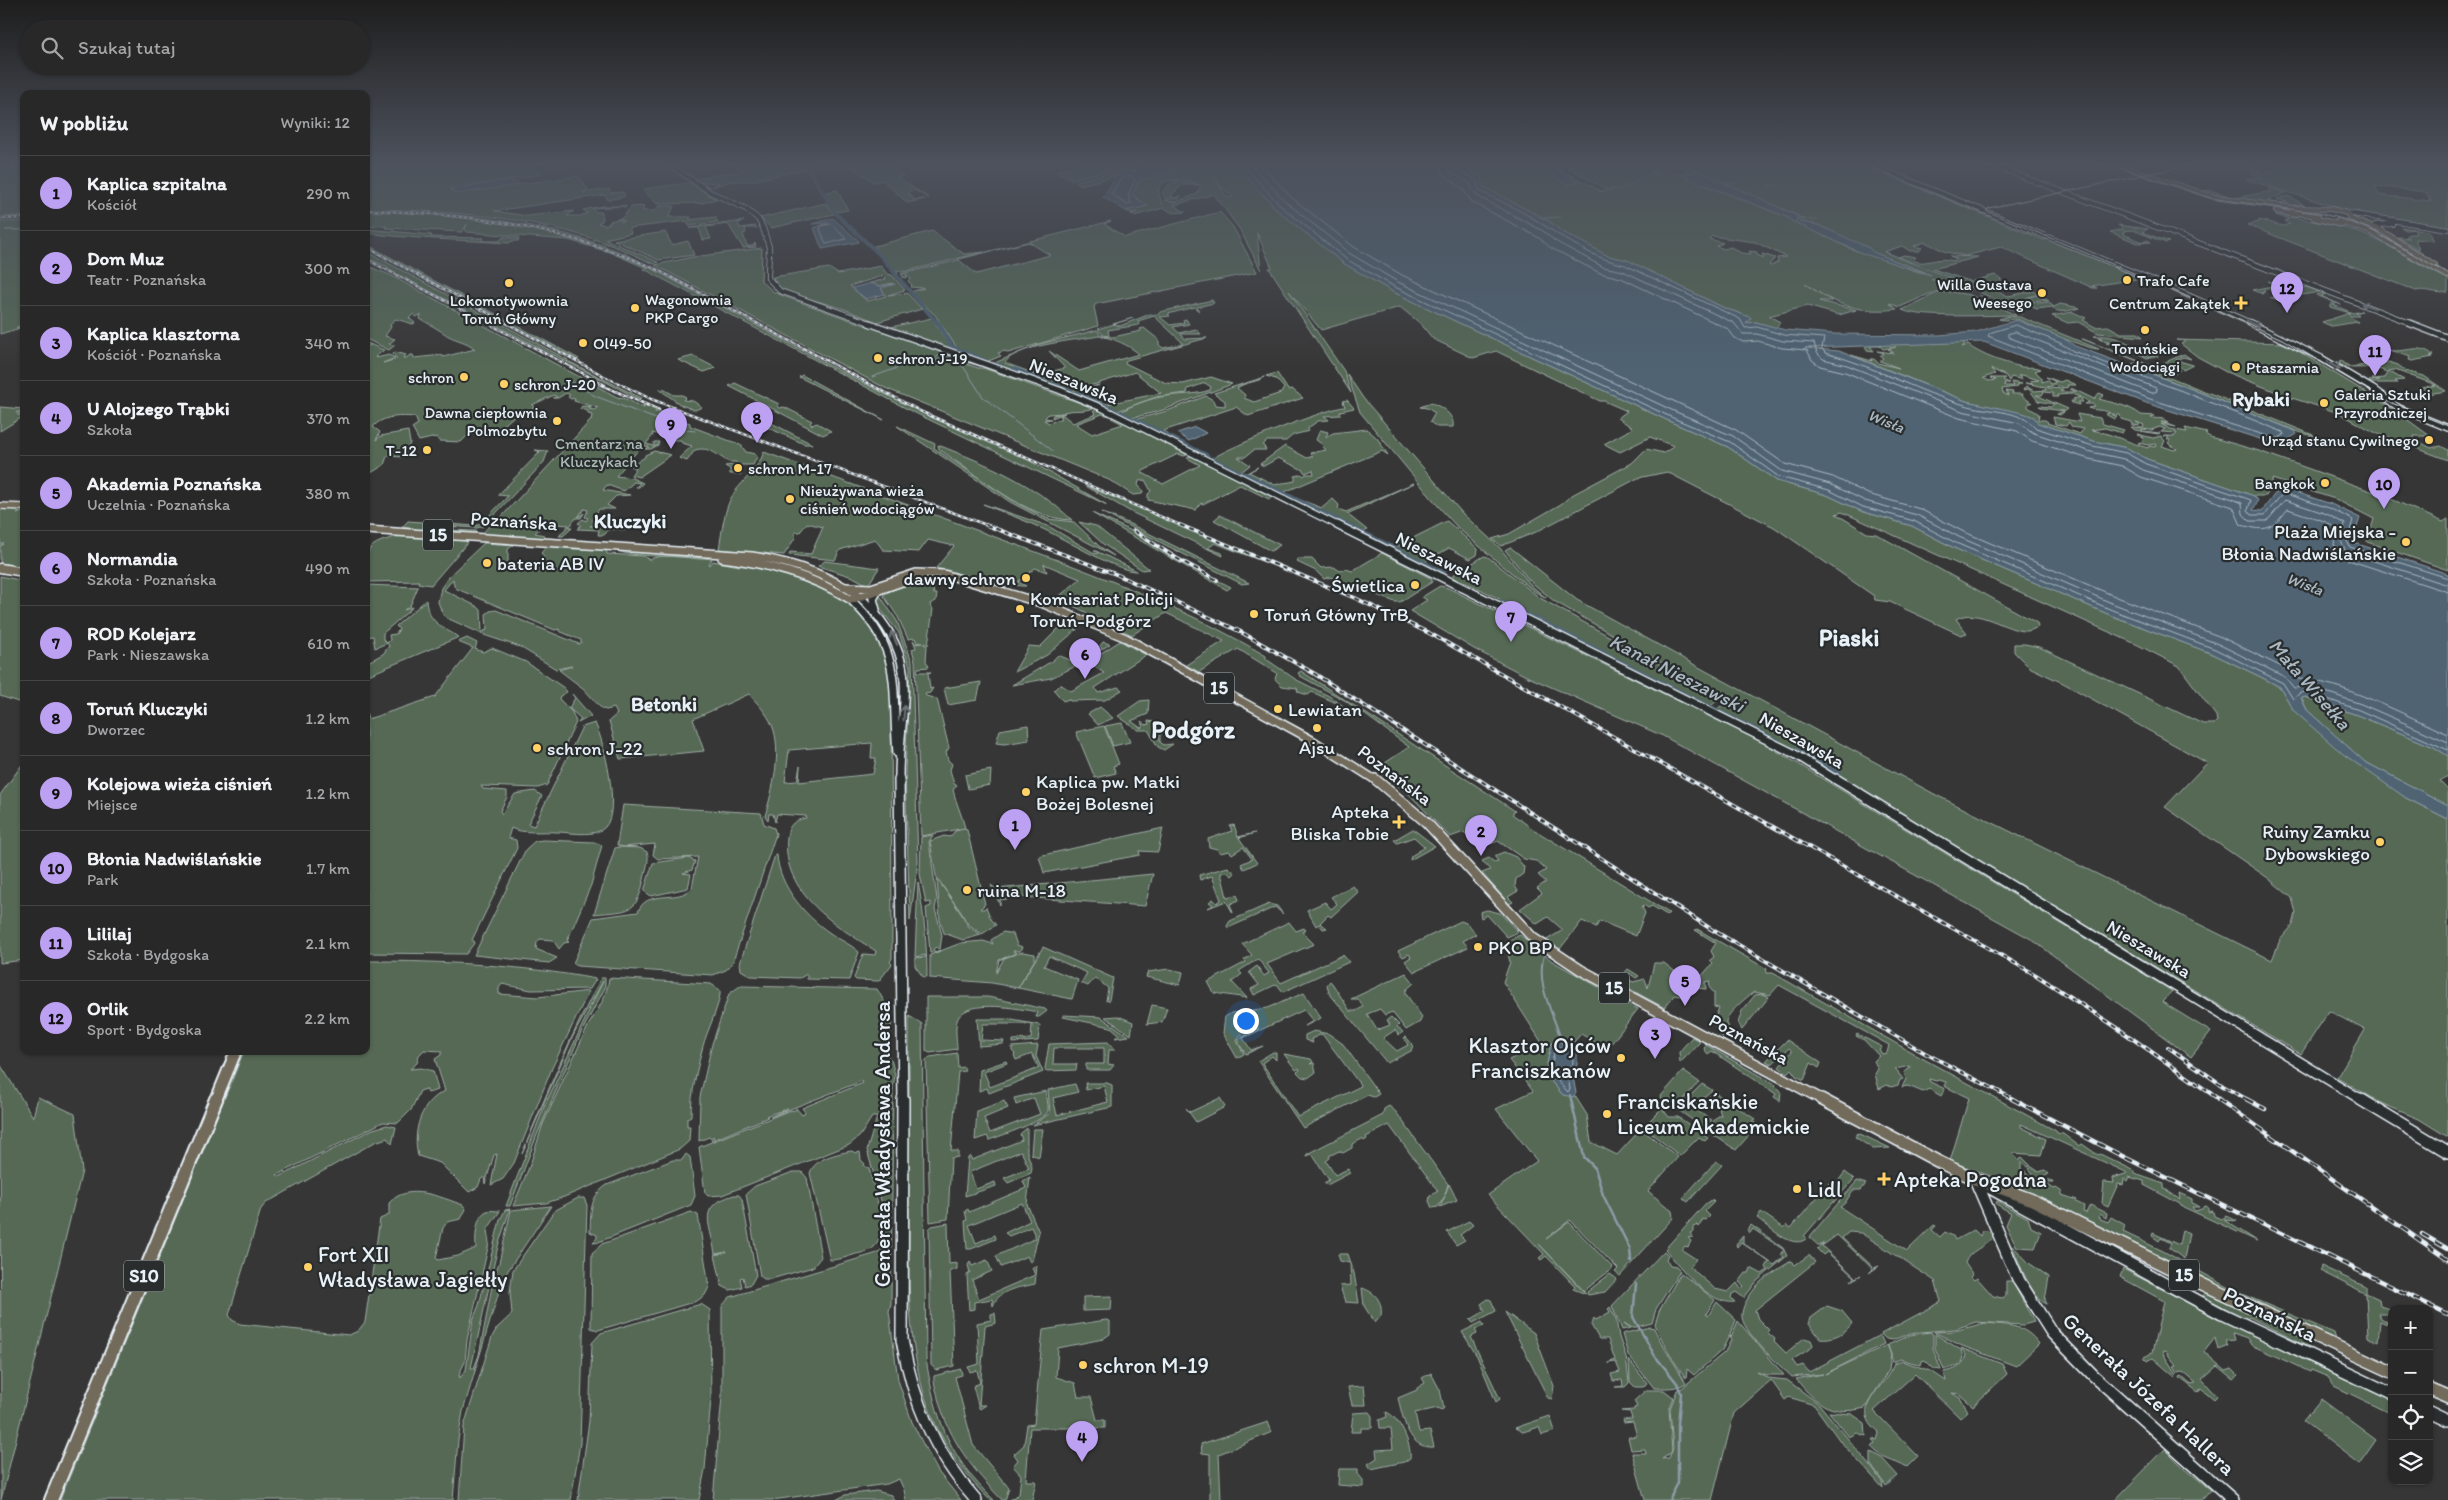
<!DOCTYPE html>
<html lang="pl">
<head>
<meta charset="utf-8">
<style>
	:root { --surface:#292828; --page:#313030; --text:#f1f3f6; --muted:#a5a6a8; --line:#454445; --accent:#bca0f2 }
	body { margin:0; font-family:Itim,sans-serif; background:var(--page); color:var(--text) }
	.controls { position:absolute; right:15px; bottom:15px; display:grid; overflow:hidden; border-radius:10px; box-shadow:0 1px 4px #0004 }
	.controls button { width:45px; height:45px; display:grid; place-items:center; padding:0; border:0; border-bottom:1px solid var(--line); background:var(--surface); color:var(--text); font:25px sans-serif }
	.you { position:absolute; left:1245px; top:1020px; width:18px; height:18px; margin:-12px; border:4px solid #fff; border-radius:50%; background:#1a73e8; box-shadow:0 0 0 8px #1a73e833 }
	.badge { display:grid; place-items:center; width:32px; height:32px; border-radius:50%; background:var(--accent); color:#111; font-size:16px; font-weight:700 }
	.pin { position:absolute; translate:-50% -41px; filter:drop-shadow(0 1px 2px #0008) }
	.pin::after { content:''; position:absolute; top:26px; width:18px; height:15px; background:inherit; clip-path:polygon(0 0,100% 0,50% 100%) }
	.list { margin:0; padding:0; list-style:none }
	h2 { display:flex; justify-content:space-between; align-items:center; height:65px; margin:0; padding:0 20px; font-size:21px }
	h2 small { font-size:16px; font-weight:400; color:var(--muted) }
	.list li { display:grid; grid-template-columns:32px 1fr auto; gap:15px; align-items:center; box-sizing:border-box; height:75px; padding:0 20px; border-top:1px solid var(--line) }
	.list b { display:block; font-size:19px; white-space:nowrap }
	.list p { margin:0; font-size:16px; white-space:nowrap; color:var(--muted) }
	.list em { font-size:16px; font-style:normal; color:var(--muted) }
	.icon { flex:none; width:28px; height:28px; fill:none; stroke:currentColor; stroke-width:2; stroke-linecap:round; stroke-linejoin:round }
	.map { position:relative; flex:none; width:2448px; height:1500px; overflow:hidden }
	.search { position:absolute; background:var(--surface); box-shadow:0 1px 4px #0004; left:20px; top:20px; width:350px; height:55px; display:flex; align-items:center; gap:12px; box-sizing:border-box; padding:0 18px; border-radius:28px; color:var(--muted); font-size:19px }
	.panel { position:absolute; background:var(--surface); box-shadow:0 1px 4px #0004; left:20px; top:90px; width:350px; height:965px; border-radius:10px }
	.map>svg:first-child { display:block }
	.green { fill:#556954; stroke:#9eada6; fill-rule:evenodd }
	.water { fill:#506473; stroke:#8d9ca8 }
	.lines { fill:none; stroke-linecap:round; stroke-linejoin:round }
	.shore { stroke:#abb9c3; stroke-width:1 }
	.stream-far2 { stroke:#8d9ca8; stroke-width:1 }
	.stream-far1 { stroke:#8d9ca8; stroke-width:2 }
	.stream { stroke:#8d9ca8; stroke-width:2.5 }
	.canal-far2 { stroke:#506473; stroke-width:4 }
	.canal-far1 { stroke:#506473; stroke-width:5 }
	.canal { stroke:#506473; stroke-width:6 }
	.secondary-far4-casing { stroke:#e8f1f8; stroke-width:6 }
	.secondary-far3-casing { stroke:#e8f1f8; stroke-width:8 }
	.secondary-far2-casing { stroke:#e8f1f8; stroke-width:10 }
	.secondary-far1-casing { stroke:#e8f1f8; stroke-width:12 }
	.secondary-casing { stroke:#e8f1f8; stroke-width:14 }
	.primary-far4-casing { stroke:#e8f1f8; stroke-width:6 }
	.primary-far3-casing { stroke:#e8f1f8; stroke-width:8 }
	.primary-far2-casing { stroke:#e8f1f8; stroke-width:10 }
	.primary-far1-casing { stroke:#e8f1f8; stroke-width:12 }
	.primary-casing { stroke:#e8f1f8; stroke-width:14 }
	.highway-far2-casing { stroke:#e8f1f8; stroke-width:11 }
	.highway-far1-casing { stroke:#e8f1f8; stroke-width:14 }
	.highway-casing { stroke:#e8f1f8; stroke-width:16 }
	.secondary-far4 { stroke:#2a2d2e; stroke-width:4.5 }
	.secondary-far3 { stroke:#2a2d2e; stroke-width:5.5 }
	.secondary-far2 { stroke:#2a2d2e; stroke-width:7 }
	.secondary-far1 { stroke:#2a2d2e; stroke-width:9 }
	.secondary { stroke:#2a2d2e; stroke-width:11 }
	.primary-far4 { stroke:#726b5a; stroke-width:4.5 }
	.primary-far3 { stroke:#726b5a; stroke-width:5.5 }
	.primary-far2 { stroke:#726b5a; stroke-width:7 }
	.primary-far1 { stroke:#726b5a; stroke-width:9 }
	.primary { stroke:#726b5a; stroke-width:11 }
	.highway-far2 { stroke:#726b5a; stroke-width:8 }
	.highway-far1 { stroke:#726b5a; stroke-width:10 }
	.highway { stroke:#726b5a; stroke-width:12 }
	.tram { stroke:#e8f1f8; stroke-width:1 }
	.rail-far2-casing { stroke:#e8f1f8; stroke-width:2.5 }
	.rail-far1-casing { stroke:#e8f1f8; stroke-width:4 }
	.rail-casing { stroke:#e8f1f8; stroke-width:4.5 }
	.rail-far2 { stroke:#2a2d2e; stroke-width:1; stroke-dasharray:3; stroke-linecap:butt }
	.rail-far1 { stroke:#2a2d2e; stroke-width:2; stroke-dasharray:5; stroke-linecap:butt }
	.rail { stroke:#2a2d2e; stroke-width:2.5; stroke-dasharray:8; stroke-linecap:butt }
	.oneway { stroke:#6c7275 }
	.poi-dot { fill:#ffd166; stroke:#2a2d2e; stroke-width:2 }
	.labels { text-anchor:middle; dominant-baseline:central; stroke-width:4.5; stroke-linejoin:round; paint-order:stroke }
	.far-poi-label { font-size:16px; fill:#e8f1f8; stroke:#2a2d2e; text-anchor:start }
	.far-water-label { font-size:16px; font-style:italic; fill:#abb9c3; stroke:#2a2d2e }
	.far-park-label { font-size:16px; fill:#adbbb6; stroke:#2a2d2e }
	.shield { fill:#2a2d2e; stroke:#afb6bb; stroke-width:1 }
	.shield-label { font-size:18px; font-weight:bold; fill:#e8f1f8 }
	.street-label { font-size:19px; fill:#e8f1f8; stroke:#2a2d2e }
	.poi-label { font-size:19px; fill:#e8f1f8; stroke:#2a2d2e; text-anchor:start }
	.far-district-label { font-size:20px; font-weight:bold; fill:#e8f1f8; stroke:#2a2d2e }
	.neighbourhood-label { font-size:20px; font-weight:bold; fill:#e8f1f8; stroke:#2a2d2e }
	.water-label { font-size:20px; font-style:italic; fill:#abb9c3; stroke:#2a2d2e }
	.near-poi-label { font-size:22px; fill:#e8f1f8; stroke:#2a2d2e; text-anchor:start }
	.near-street-label { font-size:22px; fill:#e8f1f8; stroke:#2a2d2e }
	.district-label { font-size:24px; font-weight:bold; fill:#e8f1f8; stroke:#2a2d2e }
</style>
</head>
<body>
<div class="map">
<svg width="2448" height="1500" viewBox="0 0 2448 1500">
	<rect width="100%" height="100%" fill="#373636"/>
	<filter id="ink" filterUnits="userSpaceOnUse"><feTurbulence type="fractalNoise" baseFrequency=".02" numOctaves="2"/><feDisplacementMap in="SourceGraphic" scale="10" xChannelSelector="R" yChannelSelector="G"/><feConvolveMatrix kernelMatrix="1 2 1 2 8 2 1 2 1" color-interpolation-filters="sRGB"/></filter>
	<g filter="url(#ink)">
		<path class="green" d="M7,162h17v54l-24,1v-53z
			M366,162h182l-18,3 12,9 -91,15 5,4 123,-17 9,14 -5,3 26,-4 2,4 12,-1 2,4 -17,4 -3,-5 -111,16 33,5 47,-5 -7,5h13l8,-3 -5,-3 19,-4h24l-1,2v-2l-33,2 4,4h6l1,8 -5,3 7,2 5,-2v-2l8,-2 4,3 3,-1 -7,-2 4,-1 9,-11 13,-1 -2,5h13l4,-5h15l-5,11h22l-2,3 26,-3 3,5 -29,4 -2,-5 -58,7 2,5 -26,6 53,23 -5,2c-87,-46 -190,-53 -287,-55z
			M730,162h76l4,6 -59,13h-20l-19,6 7,-4 -17,-1 8,5 -4,1 -12,-9 50,-9z
			M883,162l20,14 -5,2 31,20 -15,-8 -4,1 -2,2 7,7 10,-1 -18,4 -24,-23 -9,2 -28,-19z
			M1092,162h27l8,4 -55,13 -16,-8z
			M1181,162h15l1,3c14,6 21,22 32,33l3,-1 -1,-2 -9,-7 -12,-18 -12,-7 35,-1 45,49 65,52 50,29 278,130 57,25 49,34 50,14 34,16 51,15 42,22 156,67 103,39 48,23 19,10 14,24 112,87 42,21v318l-29,-18 -36,-15 -46,-27 28,-47 -36,-19 -28,43 -486,-291 -98,-54 11,-8 -174,-100 -25,-21 -24,-30 5,-3 67,53 127,70 234,126 334,164 8,-20 13,-15 3,-12 -4,-15 -24,-20 -103,-71 42,-44 -142,-79 -36,-17 -15,-15v-8h11l14,3 164,77h11l3,-3 -1,-5 -37,-50 -41,-21 -296,-133 -6,2 31,19 9,1 161,89 1,4c-3,1 -7,4 -11,4 -20,1 -50,-25 -71,-12l11,14 -6,2 -71,-33 -15,-2 -1,-4 -100,-69 -107,-55 -29,6 -102,54 -35,14 -9,-7 17,-5 52,-30 11,-9 60,-32 14,-14 18,4 10,-7 -24,-9 -30,15 -16,-8 29,-16 -15,-10 9,-7 -23,-10h-4l-104,-50 -23,7 -40,-19 -12,-15 -21,-17 -79,23 -32,-39 55,80 7,22 -82,-125h3l-15,-35 4,37 -21,-40 -26,-36 -40,11 11,7 -12,1 -9,-5 -30,8 -3,-2 6,-2 -6,1 -5,-2 21,-5 -15,-11 8,-15 34,-8 -13,-7 5,-1 19,4zM1176,180h11l14,6 -4,8 -21,8 -11,-2 -3,4 -4,-14 7,-9z
			M1454,162h91l57,29 11,-2 -6,1 -48,-28h83l16,8 -6,2 5,3 5,-3v-3l19,5 8,-6c-16,-5 -25,3 -43,-6h210l188,78 5,-2 67,28 -3,1 24,10 -1,2 -44,7 5,2h-4l-92,-41 -36,9 -19,-4 -21,-10 -11,4 8,2 -3,3h-9l-8,-5 -18,6 28,11 -14,-6 6,-2 12,2 -3,3c12,7 25,-5 40,1l4,-2 -7,-3 28,1 -45,12 48,16 -8,-4 22,-6 6,4v4l-4,2 8,3 -14,1 17,7 26,-5 4,3 -16,6 13,2 -7,-5 9,-2 12,6 -12,-1 1,3 10,-1 6,5 6,-3 20,4c-10,2 -22,7 -28,-1l-15,2 -9,-4 -13,4 -67,-32 19,9 3,5 -14,-2 -25,-10 21,9 -23,6 -29,13 -11,-4 8,6c-22,3 -45,1 -65,-9 -10,-4 -18,-11 -27,-16l27,17h-13l37,9 -17,5 -32,-9 -38,10 11,6 -4,6 -20,-6 -7,2 -4,-1 -3,-9 -18,-6 -97,-48 -19,-4 -47,-25 -12,-10 -66,-34 -2,-10zM1697,171l95,42 6,3 -2,5 22,4 54,27 53,20h-6l-68,-23 -62,-31 -80,-31 -24,-12zM1712,236l43,6 31,15 -9,1 1,4 -7,4 -2,-1 6,-7 -13,-4 2,4 -7,-3v-3l-8,-1 2,3 -10,-1 -10,-6 -7,2 -8,-3 7,-3 -14,-4z
			M2298,162h31l13,4 16,-4h90v66l-87,-15h-3l1,-2 -8,1 -105,-33 16,-2 -12,-5 4,-2 -6,-2 13,2 -4,3 12,-1 -2,-1 16,-6 10,3 11,-3zM2375,186l51,6 5,9 -52,-6z
			M1129,168l6,3 -55,14 -4,-4z
			M1178,181l19,4h-15l-11,11 5,2 5,-3 -2,4h-14l-3,-7 6,-7z
			M689,183l27,16 -14,4 -45,1 -15,-15z
			M2267,187l19,6 -18,7 7,3 12,-1 -10,-3 11,-3 15,8 -13,2 9,1h-4l-75,-10 50,6 -70,-11 10,-2 28,9 2,-2 32,-6z
			M837,190l11,20 -11,2 -13,-19z
			M826,203l8,11 -63,14 -11,-10z
			M366,210c77,2 156,8 230,33 17,6 37,13 52,23l-4,1 -35,-15 -41,-12 -101,-8 -2,-2 2,-6 -5,8 -77,-4 2,-2 -21,1z
			M1220,212l13,15 24,45 -161,32 -2,3 4,19 -90,27 -3,-2 -7,2 3,3 -15,6 -95,-35 41,-9 18,29 -2,1 27,8 -18,-8 -22,-33 -25,-23 14,-4 -14,-1 2,-2 -4,-4 3,-2 -5,-5 2,3 -4,1 -3,-4 58,-14 17,14 74,-19 -21,-13 -70,17h-1l153,-38 -7,3 21,13z
			M2278,213c29,9 59,10 87,22 29,11 54,31 83,44v13c-12,3 -20,-4 -32,-1l-169,-66 12,-3v-2l24,6 7,-2 -6,-3 5,-2 -14,-4z
			M24,221v8l-19,1h19v88l-4,2 4,3 -8,5 8,-4v3l-24,7v-112z
			M744,221l-6,2 2,5 15,-2 2,2h-12l1,5 -3,1 4,12h6l2,-3 1,4 -13,1 -15,-24 -22,3 5,12 -8,1 -4,-12h-9z
			M2118,225l30,4 -6,3 27,10 -3,1 -33,-13 -9,1 -1,3 20,8 4,-2 4,2 -13,1 -28,-11 13,-3z
			M2401,227l28,4 5,10 -19,-2 4,11 -21,-13 12,1 -4,-1 3,-3h7l-2,-5 -8,1z
			M366,229l66,6 -2,2 54,1 -2,3h17l4,-4 16,1 -1,3h-6l-3,2c-46,-3 -97,-4 -143,-10z
			M932,231l32,23 20,-2 -81,20 -7,-1 2,3h-4l-20,-28z
			M665,232l7,13 16,-4 6,14 -35,5 -45,-20z
			M366,244l213,115 -2,1 -211,-114z
			M762,248l-1,33 13,11 12,5 194,69 -37,-10 35,12h5l111,40c-10,4 -19,1 -30,4l1,1 -13,5 1,-3 11,-2 -16,1 -3,4 6,1 -7,1 5,3 13,-5 -2,-2 3,-1 10,8 23,-9 -3,-3 4,-2 13,7 -8,-2 -26,10 16,10 31,-10 -12,-6 2,-1 74,38 -3,1 -6,-2 -37,18 22,12 37,-19 -13,-7 4,-2 81,41 -3,2 -29,-14 -37,19 -2,-1 -5,7 -48,-10v-6l3,-3 -6,-11 -6,1 -1,4 5,6 -1,3 -9,1 -24,-15 -224,-92 -230,-123 38,-8z
			M366,251l202,109 -1,2h3l71,36 -2,1 -252,-130 1,-2 -22,-9z
			M366,262l2,4 22,9 227,122c12,1 18,8 27,11l-1,-3 13,5 -1,2c9,-2 24,8 35,11v3l51,19 5,7 9,2 2,3 -4,8h-15l-4,8 8,1h-12v-5l-5,-3 9,-1v3l3,-3 -1,-3h-7c-12,-6 -18,-16 -34,-12l-8,11 -8,-3 13,-12 -10,-3 -1,-3c-13,1 -17,-5 -29,-7l1,2 -7,9 8,2v-4h5l-1,3 -7,4h-6l4,-2 -4,-1 -6,3 -23,27 16,2 11,5 -4,4h-3l4,-4 -6,-1 -10,9 -17,-6 -4,5 27,5 -14,1 -9,9 8,4h-16l-7,12 7,2 -9,3 10,-1 -1,-1 5,-5 9,-2 -3,3 7,1h-8l-4,4 16,3 4,-4 -5,-2 9,2 -5,5 3,1 -17,-1 -6,6h-6l1,-5 -22,-1 4,-4 -3,-2 5,-4 3,2 2,-3 -3,-1 3,-7 -4,-1 -6,8 6,-4 -3,5h-5l-7,9 3,1 -9,8h-4l10,-11 -23,-2 -11,10 9,2 -1,3 -61,-4 9,-10 3,1 97,-105 1,-5 -4,-1v-3l-8,-2 2,-3 10,1 -3,2 5,1 4,-2 -24,-7 1,-3 -4,1 -3,-2 2,-2 -4,-2 -8,5h-5l4,-1 -3,-2 -22,10 2,2 -9,9h-11l-16,14 -30,5 -7,7 -22,-1 -3,-4 -17,4 -7,-13 6,-4 -3,-7c-13,-1 -32,-2 -42,10l7,5 -4,8 5,-4 27,-5 2,12 -6,14 -17,-1 -3,9 -18,11 2,-110 -2,-19 5,-2 -4,-2 17,7 -9,7 1,1 13,-3 6,3 -12,5 14,-4 -4,-5 2,-2 11,3 -3,3h3l4,-3h3l1,3 28,-3 1,2 32,-8c-7,-8 -23,-9 -31,-16 -8,-5 -16,-10 -24,-14l1,-4 -6,2 -1,-3 -5,4 6,5 -2,1 -17,-5 -6,5 1,3 -6,9 10,3 -6,5 6,1 -6,5 -23,-11z
			M881,266l6,8 5,1 13,15 -17,5 19,-2 15,16 -45,13 -33,-13 -58,-17 -10,-6 -3,-9 56,-9 9,6zM883,276l3,3 -16,4 9,3 14,-3 -12,5 5,8 -19,5 -17,-15z
			M649,267l189,103 86,44 104,46 79,45 -196,-94 -267,-142z
			M2268,281l30,8 9,-2 13,5 -31,5 3,1 -20,1 -2,-1 27,-5 -4,-2 1,-1h-8l-5,-3 -18,3 2,2 -4,1 2,1 -11,-4 25,-5z
			M1952,292l18,3 46,20c-24,0 -95,4 -114,-5l35,-17z
			M2324,293l2,1 -5,2 20,9 -4,-2 -4,2 20,8 9,-2 -6,2 3,3h-10l9,6 -27,4 -9,-4 28,-9 -20,-6v-2l4,-3 -18,-7z
			M1212,300l2,3 -17,4 2,4 -5,-4 -26,7 2,2 -10,1 10,8 14,-2 -1,-3 3,-1 3,5 -16,3 6,6 17,-4 5,5h-20l4,5 22,-1 -80,22 -2,3 41,20 17,1 28,-7 21,7 -69,26 -35,9 -10,-5c12,-9 33,-16 49,-18 15,-2 28,-1 43,-6l1,-3 -6,-4 -17,6 -1,4 -31,4 -41,15 -40,-18 24,-9 -21,7 29,12 54,-11 -26,-21 -62,19 -46,-14 -12,-6 -23,-7 48,-20 57,-14 4,6 12,1 28,-6 -1,-2 4,-1 15,12v5l4,3 19,-4v-2l-28,-26 -16,5 1,4 -31,5 1,6 -6,-1 -5,-6 35,-11 -20,6 7,2 30,-12 8,1 2,-3zM1099,336c14,2 30,9 40,18l-60,17 -30,-20 16,17 -27,7 -33,-12c9,-18 74,-23 94,-27z
			M2073,312l13,6 -3,2 12,7 13,-1 13,7h17l5,4 -45,-4 -20,-11 -10,1 -16,-7z
			M2009,316l11,1 79,32c-10,1 -67,-23 -77,-28 -8,-5 -15,1 -23,-2z
			M2094,336c24,-2 33,8 51,15h-5l4,4 14,1 -11,2 -20,-10 -21,-5 5,-1 -12,-3 3,-1z
			M2082,339h1l66,26 12,-1 23,-10 7,5 -8,-2 -7,3 17,5 -10,5c-2,-4 -9,-9 -19,-4l12,5 4,-1 -7,5z
			M2176,340l109,3 105,64 40,29h-16v3l17,9 10,-2 7,4v10l-72,-27 -37,-20 -47,-15 -66,-26 -28,-15 -17,-13 5,-3z
			M1963,342l2,2 -3,3 6,-2c14,11 37,18 54,22 7,1 12,-1 19,2l-6,2 7,7v4l6,-2 3,4 5,-2 -10,-5 14,5 5,-2 11,5h-9l1,2 -3,1 -11,-3 -7,2 2,1 14,1 -3,2 1,1h15l-6,-3 1,-1 23,11 5,-6 5,2 -5,4c13,4 30,6 42,16l14,1 -4,2c8,1 13,-1 17,5l-7,-1 15,5 -15,-3 9,5 17,3 -2,-4 22,5 -2,1 5,3 49,14 123,44 61,27 5,-3v51l-81,-28 7,-23 -39,-20 -63,-20v6l-6,11h-12l-107,-37 -20,-11 -33,-7 -57,-18 -4,-6 -67,-16 -115,-46 21,6 -1,-2h3l4,4 21,5 -19,-7 3,-3 -3,-2 4,-3 -7,-2 17,2 -6,-4 8,-2 -13,2 -3,-3h-10l4,5 -7,-1 -3,-5zM1991,369l15,7 3,5 2,-4 12,3 -5,-4 4,-1 17,5 -9,1 3,3 -8,-1 20,4 1,3 -12,1 -8,-5 -3,4 6,-1 9,12 16,3 -3,3 -12,-1 2,2 23,3 -7,3 3,1 8,-6 -32,-14h6l2,-3 9,1v4h5l-1,-2 14,-1 10,3 -8,2 2,2h-4l1,2 7,2 -1,-3h5l-2,-3 2,-1 6,4 -4,2h9v3l-6,1c7,3 15,1 22,5l-5,1 9,5 3,-2 -5,-3 8,1 1,4 10,3 1,3 7,1v-3l-3,-1 8,3 -1,3 -12,-1 4,3 23,4 2,-1 -18,-2v-2l9,1 9,-3 5,2 -4,3 16,1 -2,3h-11l5,1 -2,2 3,1 -2,3 9,6 -3,1 -12,-4 3,-5 -4,-5 -8,2 -16,-4 7,4 -1,3 -5,2 10,2 8,-1 -1,3 -6,-1 -1,2c-19,-5 -37,-15 -57,-18l14,-2 17,5 2,-3 -21,-6 -3,-6 -23,-4 3,8 -27,-5 2,7 11,2 3,-4 3,5 11,2 -3,5 -33,-11 1,-1 -3,-2h-7l1,-6 -11,-7v-4h4l-10,-7 1,-2h-11l1,-2 -7,-1 2,5 -5,-3 -1,-4 15,-2v-3h5l-11,-2 2,4h-8l-1,-3h5l-6,-3 2,-2h-15l6,2 -7,1 -6,-3 12,-4z
			M2382,348c4,1 8,3 12,3 16,0 27,-7 39,4l-3,1 3,1 -21,4 -3,-1 1,-3c-9,-4 -18,-4 -28,-9z
			M693,356l23,12 -12,4 -26,-12z
			M2340,360l10,7 39,-5 9,3 8,6 18,5 22,15 -18,3 -11,-5 19,-4 -41,-15 -7,1 16,9 -9,1 3,2h-26l-3,-2 11,-1 -8,-1 13,-1 3,-5c-19,-11 -34,0 -49,-9z
			M2135,363l188,76 -24,-7 -167,-67z
			M1277,373l11,17 4,-1 11,9 -55,18 -12,-9 -73,24 5,3 -5,2 -30,-16 34,-9 39,-15 7,4 2,5 10,1v-5l-11,-8 51,-16c-7,5 -20,5 -28,11l8,7 -1,3 10,4 27,-9 3,-5 -8,-9 -10,-3z
			M1347,374l16,24 100,116 36,33 33,39 14,12 -12,-7 -36,-29 -39,-33 -20,-22 -79,-95z
			M802,375l82,45 -85,-43z
			M735,383l44,21 -2,2 3,2 4,-1 28,14 -2,2 2,2 5,-2 14,8 -8,4 -94,-49z
			M659,389l6,1 9,5h8l4,2 -3,3 10,1 9,6 -7,3 -14,-5z
			M1347,400l7,8 -14,3v4l-16,1 5,4 -11,1 -10,7 1,3 -16,4 -7,6h-19l-4,4 3,5h-12l-9,7h-7l12,8 -9,7 -30,-12c8,-10 123,-54 134,-53l-2,-6z
			M1431,403c10,3 24,12 22,24h-16l-7,-5 5,-9 -8,-5 -7,-1z
			M0,407l24,2 -2,3h-6l3,4v-4h5v4l-24,15z
			M756,415l56,29h-8l-57,-26z
			M897,426l38,18 -1,4 84,56 30,15 26,3 25,24 15,10 -104,-54z
			M1367,429l10,9 11,17 -6,-4 -100,42 40,15 11,-9 6,6 -1,4 8,3 68,-29 -67,31 20,16 -5,3 -104,-50 3,-5 -10,2 -8,-5 15,-8 -9,5 26,13c8,-3 13,-2 20,-4v-5l6,-2 3,2 2,-2h8l-1,-4 -8,3 -2,-3 -25,-12 -14,8 -4,-2 25,-18 22,12 6,-2 -3,-3 16,-3 -4,-4 1,-1 -7,-5 4,-10 8,2 -2,5 7,-4z
			M938,445c49,19 95,38 134,75 -46,-1 -96,-46 -133,-71z
			M535,450l13,1 -4,11 -60,64 -7,2 -50,-3 -5,4 54,2v3l-56,-4 -18,-3 6,-6 67,5 6,-2 27,-28 -10,-1 42,-43z
			M654,451l17,4 -32,22 -8,-2 5,-7 -5,-2 14,-9v-2z
			M764,452c77,28 154,57 231,85 93,34 186,68 271,119v3l29,20 34,17 14,10 -31,-14 -4,3 -10,-3 -1,-4 -15,-2 -7,-7 2,-6 -39,-24 -39,23 -13,-7 38,-24 -58,-28 -34,22 -75,-37 23,-19 -36,-15 3,8 -12,-4 -17,14 8,4h-4l-29,-3 -57,-15 18,-22 -26,-6 -9,12 -36,-2 -8,-11 -35,11 -5,10 -46,-5 1,-3 21,2 12,-27 -16,-4 -7,9h-5v6l-11,17 -65,-6c3,-17 5,-42 15,-56 11,-15 24,-24 30,-41z
			M1084,485l221,93 -90,-35 -7,5 14,5 1,3 -92,-44z
			M983,504l65,22 48,28 2,-1 -4,-3 43,21c-17,2 -74,-33 -92,-41 -20,-10 -41,-17 -62,-26z
			M0,508l21,2 -4,4 7,-3v58l-24,-5v-18l4,-2h-4z
			M1101,512l29,12 119,59 -7,1z
			M1092,513l44,20 35,24 60,30 -4,3z
			M1220,515l60,30 -9,6 -57,-31z
			M1447,521l31,28 -1,6 -7,4 -21,-11 -26,15 -30,-15z
			M1079,522l17,4 53,43 -7,1 -39,-26z
			M400,536l62,3 6,3 -37,43 -13,-2 1,-2 -53,1c0,-34 -1,-38 34,-46z
			M484,543l30,2 -6,4v16l28,1 8,-10 -3,-3 6,-7 25,3h34l1,5 36,2 7,4c9,-8 39,-1 52,-1 -20,-4 -73,-1 -86,-9h14l82,9 -3,5 1,1 3,-4 26,5 9,-1 61,15 38,21 13,12 23,35 8,33 1,277 -2,4 2,2 -13,17 -23,-1 -2,-2 9,-24 12,1 1,-4c-40,-25 -95,-58 -89,-113 1,-12 6,-18 19,-20v-2l-29,-2 -2,8 -2,-8h-4l-1,6 -3,-4c7,-24 18,-65 7,-91 -5,-12 -15,-22 -23,-31l-56,25 11,32 -84,8 -11,-38 8,-7 -3,-6 -8,2 -5,-2 -17,-19 -25,-19 13,-4 -16,3 -36,-22 -36,-12v-4l3,-1 -1,-16 4,-3 6,-1 83,34 2,-1v-3l-22,-9v-2l-4,1 -98,-41 -3,-3 -1,-7 -9,11 34,17 3,3 1,24 -33,-15 -6,-4 -5,-13 3,-14 9,-13zM872,743l-1,15h5l-3,16 -74,8 1,-16 -3,15 -12,1 4,-32z
			M1382,553l50,26v3l-32,20h-5l-65,-25 -6,2 -8,-8 -19,-9 1,-3h14l9,9 13,-1 6,4 6,-2 6,2z
			M1484,556l4,1 52,41 180,100 -9,8 -235,-119 -23,-9v-3z
			M825,561l54,7 -11,17 -15,-8 -35,-11z
			M0,576l24,5v123l-24,-8z
			M925,582l7,2 2,10h3l-1,7 -6,3 1,4 2,1 -5,36 -5,-3 -6,1 -2,-5 -7,1 -10,-22 -15,-22 17,-9z
			M366,585l52,2 -8,19 -6,4 8,-3 -1,2 -28,24v6l4,4 3,-3 -1,-5 7,-1 3,-5 -3,-3 30,-26c1,21 17,28 33,37l-93,39v-13l17,-9 6,-8 -2,-3 -12,5 -2,-12 -7,1z
			M1440,586l8,2 314,154 410,249 -10,11 49,30 -20,25 -160,-118 -368,-203 -137,-60 -52,-27 -64,-38 17,-11 -5,-3z
			M879,594l18,27 15,40 6,201 -8,59 -5,-150 5,-104 -11,-34 -24,-31z
			M1068,619l14,6 -35,30 -33,17 15,-26 11,1z
			M467,638l10,5 -2,6 8,3 9,-4 34,14 38,26 3,4 -7,4 -1,3 13,13 4,10 -29,63 -9,3 -57,-2 2,3 24,2v6l-7,14 2,3 13,-20 20,-3 7,5 -14,28 6,2 48,-99 13,-4c9,18 26,88 10,104 -10,11 -35,5 -49,5 -12,-1 -35,2 -45,-4l-3,10 8,2 1,8 -45,92 3,2 -9,12 -100,-1v-240l2,6 67,-22 38,-49 -15,-6z
			M913,640l3,4 6,-1 5,3 -1,15 3,6 -11,1 -1,4h14l-3,1 2,16 3,-1 -3,5 -5,1 1,2 11,3 12,49 -3,4 2,8 4,4 -2,6 4,14 3,1 -4,5c3,13 9,25 12,38l-44,8 -6,-175 -3,-12 4,-1z
			M1120,641l26,14 -51,33 3,5 20,-6 4,3 -17,10 -35,1 -1,-2 -6,2 -9,-11 6,-6 11,7 33,-18 -14,-9 -7,2 -5,-1 -27,13 -39,7 40,-24 6,-6 19,8 13,-7 -7,-5 4,-2 9,4 6,-4 -2,-3 3,-4 7,2 -25,16 2,2z
			M1301,671l185,121 29,19 -3,3 21,15 136,84 -2,2 -15,-9 -4,2 -4,-3 -2,2 3,6 -9,23 -36,-15 -4,6 -14,-6 -23,29 -14,-9 18,-11 -15,-13 -11,7 -17,-15 22,-16 -5,-5 9,-6 -8,-7 8,-5 -10,-9 -12,-2 -26,-18 -8,3 -13,-13 -5,1 -3,-2 -2,1 2,3 -2,1 -3,-3 -14,5 -40,-42 -34,-26 33,-22 -53,-39 -1,7 -3,-9 -6,-5 -46,-25 -2,-3z
			M981,682l-4,18 -29,5 -4,-17z
			M572,694l19,22 -13,7 3,-4 -12,-11 6,-10z
			M2301,697h4l52,18 77,32 14,9v20l-9,5 9,9v15l-83,-43 -58,-52z
			M1149,700l-1,14 -17,7 10,7 2,-2 -2,-5 5,4 3,-1 -1,-3 7,1 7,10 7,-2 -9,4v8l4,3 9,-1 -9,6 -6,-3 -10,-17h-10l-20,-14 22,-15z
			M1100,707l13,11 -15,7 -10,-11z
			M1122,723l8,19 -17,4 -8,-20z
			M1028,725l1,15 -25,4 -8,-1 4,-13z
			M1104,726l15,38 -6,2 3,7 -21,5 -19,-46z
			M24,762v198l-24,3v-168z
			M991,770l-1,15 -22,4 -3,-14z
			M623,805l138,8 3,11 10,4 2,6 -44,130 -6,6 -13,5 -136,-9 -4,-3 20,-45 45,-6c8,-24 40,-8 54,-24l6,-31 -40,2 -5,-4 2,-11 -32,3 -6,-2z
			M1234,825l4,12 17,-4 -16,5 18,25 -13,6 -3,-5 11,-5 -9,-12 -11,7 -3,-3 -9,2 -3,-4 -8,-2 -1,-8 24,-8 -2,-5z
			M1163,828l-5,24 -19,-1 1,4 -96,18 -5,-17z
			M964,829l3,1 18,74 -5,5h4l2,-2 5,12 5,6 -14,9 -14,-10 -32,-48 -6,-35 14,-5 6,1 5,-6z
			M1413,829l22,17 -25,14 1,-4 14,-9 -11,-10 -17,6 -3,-3z
			M933,835l-4,7 8,57 -2,10 7,26 -2,14 -4,-2 -3,2 2,3 5,-2v1l-10,2 -4,-45 5,-2v-4l-5,1 -6,-29 1,-37z
			M543,840l51,2 8,3 -11,40 -24,56 2,1 -5,1 -5,6 -6,-9 -13,-1 -3,3 -1,7 21,9 -8,5 -75,-8 52,-106 9,-8z
			M618,847l22,1 7,4c3,7 -1,16 -2,23 -9,40 -13,35 -51,39l21,-66z
			M1504,852l12,5 8,10 -1,7 -7,5 -1,7 3,5 -10,6 5,5 -4,2 -27,-31 8,-3 -8,-9 7,-3 5,4 4,-1 -4,-5z
			M775,855h2c2,31 28,61 53,78 9,7 21,11 29,19l-10,28 -42,-1v-5l-7,4 -49,-2 -10,-6 -1,-7z
			M688,858l7,3 -3,9 -9,3 8,1 -3,14 -37,8 -7,-5 9,-28z
			M1228,867l7,6 -3,3 -5,-4 -6,1 6,24 10,-2 2,5 -9,4 3,9 -7,-12 -18,7 5,-3 -4,-3 4,-3 4,4 4,-3 -9,-24 -12,4 -1,-5z
			M1153,874l-8,32 -125,-9 -20,3v5l-9,-20 5,4z
			M937,879l24,33 7,14 13,9 -18,5 -19,-7 -4,-12z
			M918,882c6,32 9,63 9,95h-4l-8,-11v-8l11,-1 -1,-2 -10,2z
			M1353,886l5,6 -27,25 -3,-2 -8,8 7,5 -4,1 -4,-5 -3,2 -9,-16 18,-8 6,7 6,-5 -6,-7z
			M1269,904l8,2 6,8 -8,-7 -47,21 -1,-2 3,-5z
			M1487,910l13,3 18,19 -11,5 -20,-22 -6,3 -1,-6z
			M1461,921l5,2 10,11 -13,7 5,6 -54,25 -9,-11 6,-4 -2,-3 -6,3 -5,-6z
			M1289,922l7,9 8,-3 2,2 -4,2 12,12 -47,20 14,19 62,-28 6,7 -66,30 -6,-8 -23,11 -3,-6 8,-4 -10,-13 8,-6 7,10 5,-3 -11,-14 -19,12 3,3 -10,8 15,16 -33,-5 -6,-11 38,-20 -2,-2 8,-5 -10,-11z
			M1697,929l70,40 -1,4h7l145,83 138,75 1,2 6,1 16,12 3,-2 16,11 2,-1 35,17v3l29,10v4l16,12 -1,-7 13,6v4l7,4h-7l3,4 7,-2 2,-3 4,1v5l5,-1 1,5 7,3 5,-2 -1,-2 12,6 -13,-1 33,21 -76,-35 -1,-2 -36,-19v-4l-15,-4 -2,4 -3,-2 -1,6 -5,-1 -10,22 -6,-3 2,-21 10,1 -1,-5 15,-5 -107,-49v3l25,12 -5,16 -29,-2 7,8 3,-4 9,9 -3,1 -7,-5v7l11,7 1,-3 -4,-4 3,-2 7,5 6,-2 4,4 -6,3 2,3h6l2,3h-8l9,6 2,-1 6,4v3l15,5 -1,2 8,4 -1,6 3,1 4,-8 17,8 -1,5 -6,-4 -2,4 10,4 3,-5 14,8 -2,7 40,19 74,41 97,41 2,7 -95,-44 -229,-112 -62,-23 19,-63 -25,-12 2,-4 -7,-2 -3,1 -7,-2 1,3 15,7 -4,7 -12,-7 -6,3 -15,-6 -6,1 4,-8 -2,-7 7,-4 -1,-2 -15,3 8,10 -3,1 -2,5 -7,2 -4,-2 -8,4 -4,-15 3,-5 -4,-8 5,-5 -15,-16 -8,-4 1,-2 25,13 -3,2 3,5 5,-1 2,-8 -110,-60 -9,10 -16,-3c-6,4 -28,22 -28,30 0,4 4,7 6,11l-5,5c-9,-1 -10,-9 -14,-16l6,-14 -5,-1v-14l-5,-6 1,-6 -5,1 1,7 -9,-1 -9,-5 7,-9 5,4 13,-15 -3,-3 4,-3 -3,-6 5,-8 -21,-13z
			M1003,932l10,2 4,11 5,2 -2,4h-7l3,2 -17,7 -3,13 8,-15 18,-6 13,2v5l-17,29 -26,-5 -62,-5v-23l31,-12 22,-2 10,3 -2,-4z
			M1520,935l32,26 86,48 -31,40 -26,-15 -9,10 -13,-4 -8,4 -6,30 18,21 12,1 12,19 4,27 26,13 24,-26 37,28 -30,34 24,20 1,7 -53,58 -5,-4 3,-3 -48,-49 -24,19 23,-17 44,46 -29,23 -45,-47 47,50 -13,-5 2,-3 -29,-30 -5,4 -2,-2 5,-4 -56,-59 49,-34 -41,-52 37,-18 -24,-31 33,-17 -39,-61 7,-20 -3,-12 8,-4 -6,-6z
			M1043,947l70,31 -4,22 -3,1 2,-13 -13,-10 -7,8 -7,-3 6,-10 -38,-17 -5,10 34,14 -6,19 -54,-11z
			M366,961c77,0 154,4 230,18l-6,10 -59,1 -29,-6 -3,4v6l39,3 51,-6 -37,77 -38,95 -11,16 -12,6 6,-31 -3,1 -9,29 -1,-7 -3,2 -3,8 -9,5 -29,-29 -22,-7c-6,-26 3,-54 27,-65l-10,-32 6,-4v-4l-17,-1 -5,5 -2,8 -7,6 11,-1 12,3 5,19 -10,3 -2,-4 -6,2 -9,19 -13,13 -15,-1 -106,53 2,2 94,-48 14,-4 9,2 -4,17 -5,-6 -12,4 -109,61 -5,6 -32,106 3,5 8,4 109,11 9,-4 7,-9 15,-103 9,-4v-12c19,-21 51,-6 74,2l3,4 -5,10 -14,3 -4,6 -7,30 2,2 20,-4 18,-8c-1,-10 0,-33 11,-37 4,-1 9,0 13,0l-13,19 2,13 -22,97 -2,22 -6,12 1,4 6,-8 7,-50 6,-15 21,-85 5,-10 5,-1 -12,37 -27,122h3l5,-13 15,-79 5,-13 12,-53 40,-4 -48,72 -40,133 -5,29 -5,60h-393l184,-449h122z
			M1654,963h10l13,10 1,8 11,4 -8,11 -7,-1 -9,13 -48,-26 11,-13 11,7 -3,2 -7,-5 -3,5 7,4 12,-3 3,9z
			M1169,969l14,3 -3,13 -34,-8 2,-5z
			M1406,973l8,10 -8,7v4l16,23 -2,5 -14,8 -14,-18 -7,3 -5,-6 -13,5 10,16 13,-5 -3,-5 4,-3 8,8 -2,2 6,5 -4,3 -4,-5 -12,8 14,13 11,-6 -4,-7 2,-1 7,8 -2,6 -24,12 -58,-70 -2,-8 3,-4 2,2 18,28h6l7,-4 -5,-8h-7z
			M601,978h4v10l-24,45 -44,102 -27,71h-4l38,-99 59,-126 -31,57 -50,116c24,-60 49,-119 79,-176z
			M609,978l102,6 9,6c2,11 -14,43 -17,56 -6,23 -12,47 -12,70l-4,2v8h3l-1,15 -9,8 -116,48 -18,6 -33,3 17,-41 13,-41 46,-100c9,-14 18,-28 20,-46z
			M740,986l137,3 15,26 -4,44h3l4,16 -2,13 -2,216 -2,7 9,69 14,42 11,22 16,29 22,27h-55l-2,-10 -5,-11 -12,5 -115,16h-59l9,-104v-90l8,-9 151,-45 3,-41 -17,-61 10,-33h-5l-12,19 -11,9 -127,50 -14,1 -3,-3 -6,-46 89,-36 8,-1v-2l6,7 3,-3 -3,-4 61,-25 -1,-2 -92,36 18,-9 -22,8 2,1 -57,24 3,-2 -1,-3 -2,3 -2,-2 -10,4 1,-44 12,-53 17,-50z
			M1304,993l17,25 -16,8 8,-5 -9,-11 -61,28 8,12 12,-4 -17,8 -7,-10v-5l20,-11 -19,7 -3,6 7,13 -7,4 -14,-25 2,-16 6,-4 37,-5z
			M1762,994l7,3 -27,33 -4,-7 4,-12 13,-16z
			M926,997h62l57,12 2,2 -8,6h-3l2,-5c-18,-3 -69,-14 -80,6 -4,8 -1,22 -1,31l-27,4 -4,-2z
			M1152,1005l15,3 -5,14 -15,2z
			M1063,1015l38,2 28,19 -14,2 4,-4 -8,-7 -48,-10z
			M909,1016l13,8 4,335c9,59 24,100 68,141h-4c-88,-85 -81,-183 -81,-296 0,-62 0,-125 0,-188z
			M1118,1016l15,6 -2,13 -26,-18z
			M977,1019h29l34,6 -2,16 -25,2v-3l18,-1 1,-15h-49l-2,16 23,1 -1,3 -24,2z
			M1314,1031l15,3 14,10 36,50 -5,3 -7,-2 -64,33 -45,-67 15,-9 3,1v7l-4,-4 -10,7 36,54 63,-31 -39,-52 -11,5 2,4 -8,-3v-5z
			M1692,1037l8,5 -20,21 -1,-11z
			M1787,1040l34,23 -2,5 -8,-5 -7,17 -8,-4 -5,-7 -4,4 -8,-6 13,-16 -3,-3 -17,16 -6,-3z
			M1108,1042l7,8h-6l-1,14 6,1 -4,5h-24v-6h18v-16h-50l-1,16h24l-1,6 -30,1 -1,-2 4,-25z
			M1038,1045l-2,11 7,16 -54,21 -2,-5 -8,3 1,-21 26,-9 1,2 -23,9 6,15 49,-19 -7,-14 -16,6 -2,-5 1,-1 -3,-3v-4z
			M1706,1045l68,39 7,7 -1,10 -6,-4 2,-3 -64,-43 -4,3 -4,-5z
			M957,1053l1,15 6,-1 1,4 -7,1 -7,79h7v6l-7,1 -3,61 -18,3 -4,-162 4,-3z
			M1284,1054l27,5 2,3 -3,2 4,-1 2,9 -8,6 -6,-1 -5,-5 3,-2 -1,-2 -3,2z
			M0,1064l33,53 5,-20 37,17 7,57 -81,329z
			M1683,1071l16,11 -25,28 -11,-8 -2,-6z
			M1085,1083h22l5,2v22l-79,18 17,-12 -2,-23 27,-6 3,8 -25,6 4,17 51,-13 -4,-16 -18,4z
			M1702,1084l10,6 -13,11 -2,6 -11,-7z
			M1046,1091c0,5 3,14 2,20 -3,10 -48,25 -59,29l-2,-4 -12,4 2,-29 27,-10 4,7 -24,10 6,15 50,-19 -6,-16 -18,7 -2,-7z
			M1714,1092l41,27 -3,2 6,4 -22,25 -30,-20 12,-14h3l-3,-12 -10,-6z
			M1220,1098l5,8 -2,2 -27,14 -10,-14 4,4z
			M1685,1102c10,6 18,14 27,18l-8,8 -26,-18z
			M1389,1106l7,6 52,72 -3,11 4,-11 8,16 -17,7 5,-11 -7,11 -6,1 -3,-7 1,-5 8,-5 -49,-66 -23,12 1,2 -3,2 -2,-2 -10,5v4l-9,5 -4,-2 -10,5 1,2 -4,3 9,14 13,-6 2,4 -23,12 -3,-2 5,-3 -17,-26 -5,2v-2l76,-39 1,-6z
			M1662,1108l7,9h9l30,21 -3,3 -6,-4 -19,19 -37,-29z
			M1027,1128v24l5,15 -1,6 -23,10 -4,-5 25,-10 -8,-17 -51,21 6,17 19,-7 1,4 -31,10 3,-38 2,-2 2,4 50,-20 -2,-6z
			M1033,1129h10l-4,28 -8,-3z
			M1858,1133l32,15 -17,1 -18,-12z
			M851,1151l6,2 3,-1 1,8 4,4 -1,2 5,2c4,19 21,65 5,79 -4,4 -12,6 -18,7 -9,3 -17,6 -26,6l-20,-87c5,-15 26,-19 41,-22z
			M686,1154l4,3 5,39 -4,9 -95,38 -3,-1 4,-4v-3l-7,-3c1,-20 -1,-35 17,-47l66,-25h9z
			M1716,1161l6,4 -34,37 -5,-4z
			M793,1172h9l5,6 14,79 -8,10 -42,12h-7l-4,-3 -14,-82 9,-8z
			M1845,1172l9,7 -50,57 2,3c-15,11 -37,-13 -49,-21l4,-6 23,16 3,-3 4,3 40,-47 5,3z
			M1030,1177l-3,27 12,28 -7,29 -2,1 -3,-6 -26,11 -5,-11 40,-18 -5,-11 -22,9 -4,-3 25,-12 -8,-18 -53,22 7,18 19,-8 1,4 -25,10h-4l-2,-28 2,-1 -2,-9 3,-2 1,3 57,-24 -3,-7z
			M1857,1181l9,3 -5,6h-8l-8,13 -5,4 67,44 27,-26 2,1 -4,4 8,7 5,-5 8,4 2,4 19,-10 6,6 2,-5h6l5,5c-8,12 -24,14 -28,27l8,12 -2,2 3,3 3,-2 16,18 9,2 4,-2v-15h6l22,41 -11,3 -47,-3 -21,7 -45,4 -17,7 -7,-1 -5,-5 60,-32 -6,-21 -74,-48 -12,-1 -7,6 32,30 5,-2 -10,7 4,-4 -36,-34 -15,11 34,32 5,-3 -10,6 3,-4 -27,-25 -4,3 -6,-6 7,-6 -5,3 -9,-8 1,-3z
			M734,1195h5l3,4 14,76 -5,9 -6,2 -2,-9 -3,1 2,9 -12,3 -8,-4 -7,-31 12,-3 -12,2c-5,-33 -19,-47 19,-59z
			M578,1198h6l3,7 -7,238 -9,57h-112l5,-74 28,-89 5,-9 15,-14 -2,-22 3,-22 41,-59z
			M1712,1200l2,2 -9,9 5,5 -4,4 -3,-1 -4,8 -2,-2 -3,2v5l-4,1 3,4 -5,1 3,3 -3,6 -3,-1 -3,4 14,9 -6,8 25,22 13,3 9,-9 4,6 3,-3 -5,-4 7,-9h3l2,-5 11,6 6,-4 -2,-3 3,-5 -28,-20 -4,5 -1,-3 7,-8v7l31,22 10,-8 -3,-2 3,-5 -31,-21 -3,4 -2,-3 3,-5 32,23 4,8 -30,25 -13,17 -8,-6 -4,2 -1,4 4,4c-25,4 -55,-35 -70,-53l41,-46z
			M1997,1201l31,17 3,9 10,5 -6,16 -18,-1 -11,-22 5,-12 -15,-9z
			M691,1212l7,3 11,72 -4,8 -8,6 -99,29 -7,-2 1,-75 10,-9z
			M1469,1221l4,4 -13,10 5,5 -9,5 -9,-13z
			M948,1223l1,41 8,-1v6l-7,2 4,95 -18,4 -5,-5 -2,-136 3,-3z
			M2182,1230l7,3 -5,26 -15,-11 2,-5 -10,-5 -2,3 -7,-5 1,-3 26,12z
			M2012,1245l17,18 20,14 -4,23 2,4c-15,-5 -29,-44 -35,-59z
			M1664,1251l4,4 -2,4 4,7 6,1 4,4 -24,38 -4,14 -20,5 -8,-5 7,5 -9,2 -10,-24z
			M1338,1254h10l6,19 5,30 -14,-1 -5,-16 11,-1 -1,-22 -10,-2z
			M1809,1255l6,7 -60,48 3,9 11,11 -2,2 8,7 -1,2 12,12 18,-15 7,2 2,5 -2,3 -19,12 5,7 6,-2 6,7 71,-37 4,9 -59,30 62,-29 4,9 -2,16 -24,38c-33,8 -48,-3 -69,-29l27,-5 -31,3c-12,-11 -53,-48 -50,-63 1,-11 9,-20 14,-27 5,-8 26,-20 35,-26l4,4z
			M987,1260l5,11 -20,9 7,19 56,-24 -3,-7 5,-2 -2,18c-16,4 -35,4 -42,22l-1,-7 -18,3v7l-5,1 -2,-35 3,-2 -2,-8 2,-3 2,4z
			M2321,1266l45,21v6l13,6 1,7 9,3 2,5h-12l2,4 11,7v32l-1,-31 -11,-5 -2,21 -10,-5 -2,-43 -46,-23z
			M2123,1269l103,53 166,79v10l-4,1 -54,-26 -6,-9 -17,-7 -1,2 -59,-27 -4,-7 -14,-5 2,7 -10,1 3,5 -10,4 -3,-12 -11,14 22,19 6,-2 6,6 -5,4 -16,-13 -15,13 15,17 -3,3 -13,-11 -3,4 -18,-14 1,-2 9,8 6,-1 -13,-11 -5,1 -4,-6 3,-1 -12,-15 -3,1 15,23 -2,2 -22,-19 -5,3 -4,-4 8,-4 12,-52 -44,-24z
			M1681,1273l34,27 -9,14 2,2 9,-14 19,18 -6,15 1,3 7,-17 46,54h-18l-9,-3 11,6 19,2 32,24 50,60 13,18 1,6 -43,-47 -26,-36 -25,-8 -4,3 -14,-20 -37,33 -22,87h-67l-13,-47h14l-1,-4 -14,1 -3,-13 9,-1 -4,-14 -9,1 -1,-3 9,-1 -2,-7 -9,-1 13,-1v-2l3,-1 -3,-6 12,-11h18l9,7 -4,11 3,44 -10,7 7,-1 4,-10 -3,-39 7,-19 5,-2 43,-36 6,-12 -2,-4 -7,14 -28,25 -7,-6 -1,9c-13,-17 -23,-34 -31,-54l4,-13z
			M1610,1274l7,5 -12,13 -17,3 -1,-3z
			M1362,1288c13,4 21,13 19,28l-6,7 -11,-17z
			M2205,1292l105,49 -2,6 -59,-30 -2,2 -44,-22z
			M1112,1296l-1,14 -28,1v-14z
			M1488,1299l3,1 5,11 -23,12 -3,-3 15,-9 -4,-7z
			M701,1304l9,6 1,89 -6,70 -6,31h-121l11,-79 3,-78 9,-10z
			M1827,1306l15,5 10,12c-6,10 -20,17 -32,15l-11,-14 2,-6z
			M1610,1307l6,12 3,18 7,20 3,26 -4,4h-10l8,-1 -1,-6 -9,1 -2,-7 9,-2 -4,-10 -8,1 7,-3 -7,-21h-9l-8,-14 3,-7 2,2 14,-8 -2,-3z
			M1505,1312l29,21 20,53 -2,13 -4,-1z
			M995,1313l1,10 -11,3 -6,79h7l-6,4 -1,-1 -6,-22 7,-3 -3,-13 -7,2 -2,-5 11,-3 -2,-41 14,-3v-6z
			M1106,1320l4,1v13l-7,5 -45,9 -2,29 19,6 3,14h13l6,23h8v8h-75l-4,53h10l-4,19h-23l10,-6 2,-19 -8,-9 5,-6 -4,-6 10,-9 3,-20 7,-1 9,-94z
			M1482,1322l2,4 -9,3 2,5 -6,3 29,62 -4,3 -19,-46 -15,-24z
			M1985,1323c22,2 40,1 54,21l-23,22 -56,-21 -26,-13 20,-1z
			M1650,1327l4,1c9,21 22,36 32,55 -9,6 -21,5 -32,5l-26,-33 -6,-21z
			M1930,1332l3,2v14l8,22 -7,-1 -9,-9 -3,1 -1,4 -21,-6 -7,4 -5,-18 21,-10z
			M1935,1334l26,16 2,7 -3,8 -16,5 -9,-22z
			M1961,1348l41,16 5,10 -34,32 -14,-12 -7,-1 8,5 8,13 -8,7 -45,-44 -41,37 44,45 -11,11c-12,-8 -27,-8 -36,-21l4,-3 -3,-4 5,1 2,-7c-31,-26 5,-43 15,-69l8,-3 29,10 15,10 -2,-9c11,-2 19,-5 22,-17z
			M1629,1360l18,23 -4,4h-8l-5,-5z
			M961,1369l1,6 -7,2 18,68 36,43 -4,12h-3c-29,-30 -53,-60 -64,-102 -1,-7 -5,-15 -4,-22z
			M1431,1373l9,17 4,18 -2,2 -4,-2 -23,5 4,19 11,-1 4,16c-26,3 -31,-30 -36,-49l19,-8v-2l8,-5 -3,-5z
			M1364,1386l2,19h-14l-4,-18z
			M2321,1399l55,41 -17,24 -56,-43z
			M1369,1412l3,4v12h-11v4h-10l2,-19z
			M1386,1412c13,4 26,33 24,46l-6,4 -33,7 -3,-5 9,-6 -1,-8 17,-1 -2,-21h-11l-1,-8 8,-3z
			M1829,1412l23,2 13,9 1,13 -9,-3 -8,4z
			M1550,1416l5,15 -13,4 -3,-8 -16,5 -8,-4z
			M1268,1422l4,10 -53,22 2,46h-11v-46l-8,-1 -1,-9z
			M2165,1449l19,19 27,22 -9,10h-87z
			M1871,1452l10,5 17,19 -12,10 -15,-21z
			M1339,1469h19v5l5,6v7l-25,-2z
			M876,1491l15,4 3,5h-58l9,-5z"/>
		<path class="water" d="M1233,162h221l27,15 2,10 66,34 12,10 47,25 19,4 97,48 26,9 1,2 -6,4 11,-1 29,8 49,4 105,1 37,-3 40,-12 47,18 12,8 109,40 111,45 2,3 -18,11 -130,-41 -165,-62 -179,6 34,3 127,50 57,12 11,4 4,6 56,18 33,7 20,11 107,37 4,4 -5,10 9,1 18,-24 51,17 29,14 -8,24 96,32v182l-14,-9 -77,-32 -51,-18 -5,1 6,12 58,52 83,43v14l-42,-21 -63,-44 -49,-43 -14,-24 -19,-10 -48,-23 -103,-39 -156,-67 -42,-22 -51,-15 -34,-16 -50,-14 -49,-34 -57,-25 -278,-130 -50,-29 -65,-52z
			M1543,164l15,6 20,12 -8,3c-11,-5 -23,-9 -27,-21z
			M1161,165l14,7 -35,8 -8,15 16,11 -22,5 -23,-14 14,-22z
			M1697,171l12,4 16,9 30,12 51,24 -9,-2 -1,3 22,4 51,23 4,4 58,23 -67,-21 -73,-33 -2,-3 -106,-42z
			M508,181l9,1 1,3 -63,9 -5,-5z
			M833,218l26,23v1l-37,7 -8,-21 14,-5 -16,1z
			M871,283l8,3 16,-2 -14,4 4,6 -19,5 -14,-11z
			M1195,427l11,6 -17,8 -12,-8z
			M1559,1040c15,5 19,9 18,25l-5,7 4,21 -3,4 -10,-2 -18,-21 6,-30z"/>
		<g class="lines">
			<path class="shore" d="M1240,162l42,45 64,52 49,28 278,131 57,24 49,35 50,13 34,17 51,14 42,22 156,67 103,39 68,34 10,16 7,-6 7,-1 52,18 89,40
				M1248,162l38,40 63,51 49,29 278,130 57,24 49,35 48,13 35,17 52,14 42,22 155,67 104,40 67,33 9,11 14,-2 53,18 87,38
				M1259,162l32,35 63,50 48,28 334,155 49,34 48,13 35,17 52,15 42,22 155,66 104,40 69,34 7,8c40,0 112,38 151,55
				M1439,162l3,11 19,14 11,15 67,36 12,10 49,25 21,5 107,51 7,9 8,4 15,-1 24,7 25,2 5,10 8,6 25,6 114,46 58,13 15,10 57,18 33,7 19,11 92,30 8,18c27,7 30,5 47,-16l36,12 12,7 -2,17 8,13 106,34
				M1446,162l3,9 21,13 7,12 66,35 12,10 48,26 20,4 111,52 9,11h14l26,7 31,2 3,10 6,6 24,6 115,46 57,12 15,10 57,19 33,7 19,11 90,29 9,4 1,11 7,7h17l18,-21 42,14 18,10 -4,17 5,11 102,33
				M1452,162l3,6 21,12 4,11c22,11 45,21 65,35 27,17 48,32 80,39l115,54 5,9 12,-1 27,8 40,3 -2,10 3,5c48,12 92,39 140,52 22,7 55,4 71,23l57,18 33,7 20,11 105,36 -3,10 4,5h13l18,-22 46,15 24,12 -6,21 3,6 98,31
				M1132,176l3,4 -7,15 3,8 -4,2 -16,-11 9,-15z
				M832,224l14,15 -20,5 -6,-15 2,-3z
				M2016,325l44,18 13,8 109,40 101,41 1,3 -7,4 -127,-40 -162,-63 2,-3z
				M2016,332c47,18 93,38 140,56l1,3 -5,2 -144,-56v-3z
				M1556,1046l16,5 1,12 -6,9 3,17 -2,3 -18,-19z"/>
			<path class="stream-far2" d="M572,162l11,2 15,-2
				M1661,162l6,3 -4,2
				M1728,183h7
				M1768,187l9,-2
				M1610,190l15,-2 35,-18
				M1598,192l7,-1
				M1541,218l20,-1
				M1809,220h8
				M1886,252l84,34
				M1962,288h4
				M1979,295l43,19
				M932,362l11,-4 20,8 20,31 70,54
				M2258,373l3,2
				M872,377l42,-15h18l10,-10
				M569,380l26,16 90,34 10,1"/>
			<path class="stream-far1" d="M1544,955c-9,30 10,59 18,88
				M1570,1095l1,5"/>
			<path class="stream" d="M1571,1099l13,58 11,11 8,27 27,54 1,12
				M1636,1284l-3,33 22,39 22,27 4,10 -3,31v59l-9,17"/>
			<path class="canal-far2" d="M802,162l6,7
				M809,170l27,44
				M838,216l40,37 17,20
				M896,275l42,49"/>
			<path class="canal-far1" d="M938,323l14,24 32,13
				M994,364l8,3
				M1013,369l47,18
				M1066,389l5,2
				M1076,393l40,18
				M1121,413l9,5
				M1135,420l72,36
				M1212,459l27,13
				M1244,474l105,52"/>
			<path class="canal" d="M1346,525l16,8
				M1366,535l77,38
				M1501,602l277,140
				M1792,749l46,24"/>
			<g class="secondary-far4-casing">
				<path id="secondary-far4" d="M665,162l45,30 36,17 12,10 5,9 6,19 -1,31 12,13 93,33
					M1864,162l294,120 95,42
					M1984,162l429,162
					M2347,213l101,16
					M2382,231l-7,-6 17,-1"/>
			</g>
			<g class="secondary-far3-casing">
				<path id="secondary-far3" d="M869,323l190,67 41,17 239,119
					M2250,323l71,35 52,31 26,19 49,20
					M2409,323l39,15"/>
			</g>
			<g class="secondary-far2-casing">
				<path id="secondary-far2" d="M1337,525l456,228 45,28
					M859,596c68,64 39,105 40,185
					M851,600c53,50 40,87 46,153
					M876,610l-3,-11 4,-7"/>
			</g>
			<g class="secondary-far1-casing">
				<path id="secondary-far1" d="M899,779l4,321
					M1836,779l526,321"/>
			</g>
			<g class="secondary-casing">
				<path id="secondary" d="M903,1099l-1,241c11,61 32,113 74,160
					M2360,1099l88,53
					M1975,1179l44,102 33,52 41,42 140,125
					M1990,1188l232,126 170,80
					M2429,1411l19,9"/>
			</g>
			<g class="primary-far4-casing">
				<path id="primary-far4" d="M2100,162l13,5
					M2109,162l105,35 80,11 37,1 16,4 4,6
					M2276,211l19,4
					M2291,212l27,4
					M2314,218l28,7
					M2351,219l31,12 53,34
					M2338,221l32,11 78,44"/>
			</g>
			<g class="primary-far3-casing">
				<path id="primary-far3" d="M0,506l24,1"/>
			</g>
			<g class="primary-far2-casing">
				<path id="primary-far2" d="M366,530l386,26c39,6 74,17 107,40
					M722,558c46,6 89,17 129,42l51,-18 20,-4
					M846,587l25,1 45,-15 28,1 97,29 85,35 186,102 65,41"/>
			</g>
			<g class="primary-far1-casing">
				<path id="primary-far1" d="M1375,779l51,43 107,116 48,32 242,130"/>
			</g>
			<g class="primary-casing">
				<path id="primary" d="M1821,1099l118,63 36,17 55,20 172,85 190,88
					M2429,1389l19,8"/>
			</g>
			<g class="highway-far2-casing">
				<path id="highway-far2" d="M0,568l24,4"/>
			</g>
			<g class="highway-far1-casing">
				<path id="highway-far1" d="M216,1100l20,-49"/>
			</g>
			<g class="highway-casing">
				<path id="highway" d="M51,1500l165,-401"/>
			</g>
			<use href="#secondary-far4" class="secondary-far4"/>
			<use href="#secondary-far3" class="secondary-far3"/>
			<use href="#secondary-far2" class="secondary-far2"/>
			<use href="#secondary-far1" class="secondary-far1"/>
			<use href="#secondary" class="secondary"/>
			<use href="#primary-far4" class="primary-far4"/>
			<use href="#primary-far3" class="primary-far3"/>
			<use href="#primary-far2" class="primary-far2"/>
			<use href="#primary-far1" class="primary-far1"/>
			<use href="#primary" class="primary"/>
			<use href="#highway-far2" class="highway-far2"/>
			<use href="#highway-far1" class="highway-far1"/>
			<use href="#highway" class="highway"/>
			<path class="tram" d="M1858,162l132,54
				M2103,162l108,36 107,15 29,7 26,11 75,43
				M2205,162l-216,46 -3,3 169,71 127,57 105,62 61,25"/>
			<g class="rail-far2-casing">
				<path id="rail-far2" d="M366,210c106,4 194,16 292,60l264,142 260,114
					M0,219l24,-1
					M366,247l240,130 45,22 338,127
					M366,259l239,126
					M599,384l60,26"/>
			</g>
			<g class="rail-far1-casing">
				<path id="rail-far1" d="M986,525l132,50 121,56 76,43 396,255 214,124 90,47
					M1180,525l175,73 76,36 605,341 80,52 104,73
					M1134,531l42,27 41,22
					M2168,1047l55,39 25,14"/>
			</g>
			<g class="rail-casing">
				<path id="rail" d="M2012,1099l114,59 322,156
					M2218,1099l230,161
					M2246,1099l19,10
					M2422,1234l26,15"/>
			</g>
			<use href="#rail-far2" class="rail-far2"/>
			<use href="#rail-far1" class="rail-far1"/>
			<use href="#rail" class="rail"/>
		</g>
		<defs><path id="oneway-shaft" d="M-6 0H5M1.5-3L5.5 0L1.5 3" fill="none" stroke-width="1.6" stroke-linecap="round" stroke-linejoin="round" transform="scale(1.25)"/></defs>
		<g class="oneway">
			<use href="#oneway-shaft" transform="translate(2368 306) rotate(-160)"/>
			<use href="#oneway-shaft" transform="translate(2253 324) rotate(24)"/>
			<use href="#oneway-shaft" transform="translate(2334 366) rotate(31)"/>
			<use href="#oneway-shaft" transform="translate(894 638) rotate(-115)"/>
			<use href="#oneway-shaft" transform="translate(904 713) rotate(-86)"/>
		</g>
	</g>
	<linearGradient id="sky" x2="0" y2="1"><stop stop-color="#1e1e1e"/><stop offset="0.44" stop-color="#4d525d"/><stop offset="1" stop-color="#4d525d" stop-opacity="0"/></linearGradient>
	<rect width="2448" height="372" fill="url(#sky)"/>
	<g class="poi-dot">
		<circle cx="2127" cy="280" r="5"/>
		<circle cx="509" cy="283" r="5"/>
		<circle cx="2042" cy="293" r="5"/>
		<path d="M2238.5 295.5h5v5h5v5h-5v5h-5v-5h-5v-5h5z"/>
		<circle cx="635" cy="308" r="5"/>
		<circle cx="2145" cy="330" r="5"/>
		<circle cx="583" cy="343" r="5"/>
		<circle cx="878" cy="358" r="5"/>
		<circle cx="2236" cy="367" r="5"/>
		<circle cx="464" cy="377" r="5"/>
		<circle cx="504" cy="384" r="5"/>
		<circle cx="2324" cy="403" r="5"/>
		<circle cx="557" cy="421" r="5"/>
		<circle cx="2429" cy="440" r="5"/>
		<circle cx="427" cy="450" r="5"/>
		<circle cx="738" cy="468" r="5"/>
		<circle cx="2325" cy="483" r="5"/>
		<circle cx="790" cy="499" r="5"/>
		<circle cx="2406" cy="542" r="5"/>
		<circle cx="487" cy="563" r="5"/>
		<circle cx="1026" cy="578" r="5"/>
		<circle cx="1415" cy="585" r="5"/>
		<circle cx="1020" cy="609" r="5"/>
		<circle cx="1254" cy="614" r="5"/>
		<circle cx="1278" cy="709" r="5"/>
		<circle cx="1317" cy="728" r="5"/>
		<circle cx="537" cy="748" r="5"/>
		<circle cx="1026" cy="792" r="5"/>
		<path d="M1396.5 814.5h5v5h5v5h-5v5h-5v-5h-5v-5h5z"/>
		<circle cx="2380" cy="842" r="5"/>
		<circle cx="967" cy="890" r="5"/>
		<circle cx="1478" cy="947" r="5"/>
		<circle cx="1621" cy="1058" r="5"/>
		<circle cx="1607" cy="1114" r="5"/>
		<path d="M1881.5 1171.5h5v5h5v5h-5v5h-5v-5h-5v-5h5z"/>
		<circle cx="1797" cy="1189" r="5"/>
		<circle cx="308" cy="1267" r="5"/>
		<circle cx="1083" cy="1365" r="5"/>
	</g>
	<g class="labels">
		<g class="far-poi-label">
			<text x="2137" y="280">Trafo Cafe</text>
			<text x="2032" y="284" text-anchor="end">Willa Gustava<tspan x="2032" dy="18">Weesego</tspan></text>
			<text x="645" y="299">Wagonownia<tspan x="645" dy="18">PKP Cargo</tspan></text>
			<text x="509" y="300" text-anchor="middle">Lokomotywownia<tspan x="509" dy="18">Toruń Główny</tspan></text>
			<text x="2230" y="303" text-anchor="end">Centrum Zakątek</text>
			<text x="593" y="343">Ol49-50</text>
			<text x="2145" y="348" text-anchor="middle">Toruńskie<tspan x="2145" dy="18">Wodociągi</tspan></text>
			<text x="888" y="358">schron J-19</text>
			<text x="2246" y="367">Ptaszarnia</text>
			<text x="454" y="377" text-anchor="end">schron</text>
			<text x="514" y="384">schron J-20</text>
			<text x="2334" y="394">Galeria Sztuki<tspan x="2334" dy="18">Przyrodniczej</tspan></text>
			<text x="547" y="412" text-anchor="end">Dawna ciepłownia<tspan x="547" dy="18">Polmozbytu</tspan></text>
			<text x="2419" y="440" text-anchor="end">Urząd stanu Cywilnego</text>
			<text x="417" y="450" text-anchor="end">T-12</text>
			<text x="748" y="468">schron M-17</text>
			<text x="2315" y="483" text-anchor="end">Bangkok</text>
			<text x="800" y="490">Nieużywana wieża<tspan x="800" dy="18">ciśnień wodociągów</tspan></text>
		</g>
		<g class="far-water-label">
			<text transform="translate(1886 421) rotate(22)">Wisła</text>
			<text transform="translate(2305 584) rotate(21)">Wisła</text>
		</g>
		<g class="far-park-label">
			<text x="599" y="443">Cmentarz na<tspan x="599" dy="18">Kluczykach</tspan></text>
		</g>
		<g class="shield">
			<rect x="423" y="519.5" width="30" height="31" rx="4"/>
			<rect x="1204" y="672.5" width="30" height="31" rx="4"/>
			<rect x="1599" y="972.5" width="30" height="31" rx="4"/>
			<rect x="2169" y="1259.5" width="30" height="31" rx="4"/>
			<rect x="124" y="1260.5" width="40" height="31" rx="4"/>
		</g>
		<g class="shield-label">
			<text x="438" y="535">15</text>
			<text x="1219" y="688">15</text>
			<text x="1614" y="988">15</text>
			<text x="2184" y="1275">15</text>
			<text x="144" y="1276">S10</text>
		</g>
		<g class="street-label">
			<text transform="translate(1074 381) rotate(22)">Nieszawska</text>
			<text transform="translate(514 521) rotate(4)">Poznańska</text>
			<text transform="translate(1439 558) rotate(27)">Nieszawska</text>
			<text transform="translate(1802 740) rotate(30)">Nieszawska</text>
			<text transform="translate(1395 775) rotate(37)">Poznańska</text>
			<text transform="translate(2149 949) rotate(31)">Nieszawska</text>
			<text transform="translate(1749 1039) rotate(28)">Poznańska</text>
		</g>
		<g class="poi-label">
			<text x="2396" y="531" text-anchor="end">Plaża Miejska -<tspan x="2396" dy="22">Błonia Nadwiślańskie</tspan></text>
			<text x="497" y="563">bateria AB IV</text>
			<text x="1016" y="578" text-anchor="end">dawny schron</text>
			<text x="1405" y="585" text-anchor="end">Świetlica</text>
			<text x="1030" y="598">Komisariat Policji<tspan x="1030" dy="22">Toruń-Podgórz</tspan></text>
			<text x="1264" y="614">Toruń Główny TrB</text>
			<text x="1288" y="709">Lewiatan</text>
			<text x="1317" y="747" text-anchor="middle">Ajsu</text>
			<text x="547" y="748">schron J-22</text>
			<text x="1036" y="781">Kaplica pw. Matki<tspan x="1036" dy="22">Bożej Bolesnej</tspan></text>
			<text x="1389" y="811" text-anchor="end">Apteka<tspan x="1389" dy="22">Bliska Tobie</tspan></text>
			<text x="2370" y="831" text-anchor="end">Ruiny Zamku<tspan x="2370" dy="22">Dybowskiego</tspan></text>
			<text x="977" y="890">ruina M-18</text>
			<text x="1488" y="947">PKO BP</text>
		</g>
		<g class="far-district-label">
			<text x="2261" y="399">Rybaki</text>
		</g>
		<g class="neighbourhood-label">
			<text x="630" y="521">Kluczyki</text>
			<text x="664" y="704">Betonki</text>
		</g>
		<g class="water-label">
			<text transform="translate(1677 673) rotate(27)">Kanał Nieszawski</text>
			<text transform="translate(2310 684) rotate(49)">Mała Wisełka</text>
		</g>
		<g class="near-poi-label">
			<text x="1611" y="1045" text-anchor="end">Klasztor Ojców<tspan x="1611" dy="25">Franciszkanów</tspan></text>
			<text x="1617" y="1101">Franciskańskie<tspan x="1617" dy="25">Liceum Akademickie</tspan></text>
			<text x="1894" y="1179">Apteka Pogodna</text>
			<text x="1807" y="1189">Lidl</text>
			<text x="318" y="1254">Fort XII<tspan x="318" dy="25">Władysława Jagiełły</tspan></text>
			<text x="1093" y="1365">schron M-19</text>
		</g>
		<g class="near-street-label">
			<text transform="translate(882 1144) rotate(-90)">Generała Władysława Andersa</text>
			<text transform="translate(2270 1314) rotate(26)">Poznańska</text>
			<text transform="translate(2149 1394) rotate(43)">Generała Józefa Hallera</text>
		</g>
		<g class="district-label">
			<text x="1849" y="637">Piaski</text>
			<text x="1193" y="729">Podgórz</text>
		</g>
	</g>
</svg>
<div class="controls">
<button>+</button>
<button>−</button>
<button><svg class="icon" aria-label="locate" viewBox="0 0 24 24"><circle cx="12" cy="12" r="6"/><path d="M12 2v4M12 18v4M2 12h4M18 12h4"/></svg></button>
<button><svg class="icon" aria-label="layers" viewBox="0 0 24 24"><path d="M12 4l9 5-9 5-9-5zM3 14l9 5 9-5"/></svg></button>
</div>
<div class="you"></div>
<div class="pin badge" style="left:1015px;top:850px">1</div>
<div class="pin badge" style="left:1481px;top:856px">2</div>
<div class="pin badge" style="left:1655px;top:1059px">3</div>
<div class="pin badge" style="left:1082px;top:1462px">4</div>
<div class="pin badge" style="left:1685px;top:1006px">5</div>
<div class="pin badge" style="left:1085px;top:679px">6</div>
<div class="pin badge" style="left:1511px;top:642px">7</div>
<div class="pin badge" style="left:757px;top:443px">8</div>
<div class="pin badge" style="left:671px;top:449px">9</div>
<div class="pin badge" style="left:2384px;top:509px">10</div>
<div class="pin badge" style="left:2375px;top:376px">11</div>
<div class="pin badge" style="left:2287px;top:313px">12</div>
<div class="search"><svg class="icon" aria-label="search" viewBox="0 0 24 24"><circle cx="10" cy="10" r="6"/><path d="M15 15l6 6"/></svg>Szukaj tutaj</div>
<section class="panel">
<h2>W pobliżu<small>Wyniki: 12</small></h2>
<ul class="list">
<li><span class="badge">1</span><div><b>Kaplica szpitalna</b><p>Kościół</p></div><em>290 m</em></li>
<li><span class="badge">2</span><div><b>Dom Muz</b><p>Teatr · Poznańska</p></div><em>300 m</em></li>
<li><span class="badge">3</span><div><b>Kaplica klasztorna</b><p>Kościół · Poznańska</p></div><em>340 m</em></li>
<li><span class="badge">4</span><div><b>U Alojzego Trąbki</b><p>Szkoła</p></div><em>370 m</em></li>
<li><span class="badge">5</span><div><b>Akademia Poznańska</b><p>Uczelnia · Poznańska</p></div><em>380 m</em></li>
<li><span class="badge">6</span><div><b>Normandia</b><p>Szkoła · Poznańska</p></div><em>490 m</em></li>
<li><span class="badge">7</span><div><b>ROD Kolejarz</b><p>Park · Nieszawska</p></div><em>610 m</em></li>
<li><span class="badge">8</span><div><b>Toruń Kluczyki</b><p>Dworzec</p></div><em>1.2 km</em></li>
<li><span class="badge">9</span><div><b>Kolejowa wieża ciśnień</b><p>Miejsce</p></div><em>1.2 km</em></li>
<li><span class="badge">10</span><div><b>Błonia Nadwiślańskie</b><p>Park</p></div><em>1.7 km</em></li>
<li><span class="badge">11</span><div><b>Lililaj</b><p>Szkoła · Bydgoska</p></div><em>2.1 km</em></li>
<li><span class="badge">12</span><div><b>Orlik</b><p>Sport · Bydgoska</p></div><em>2.2 km</em></li>
</ul>
</section>
</div>
</body>
</html>
